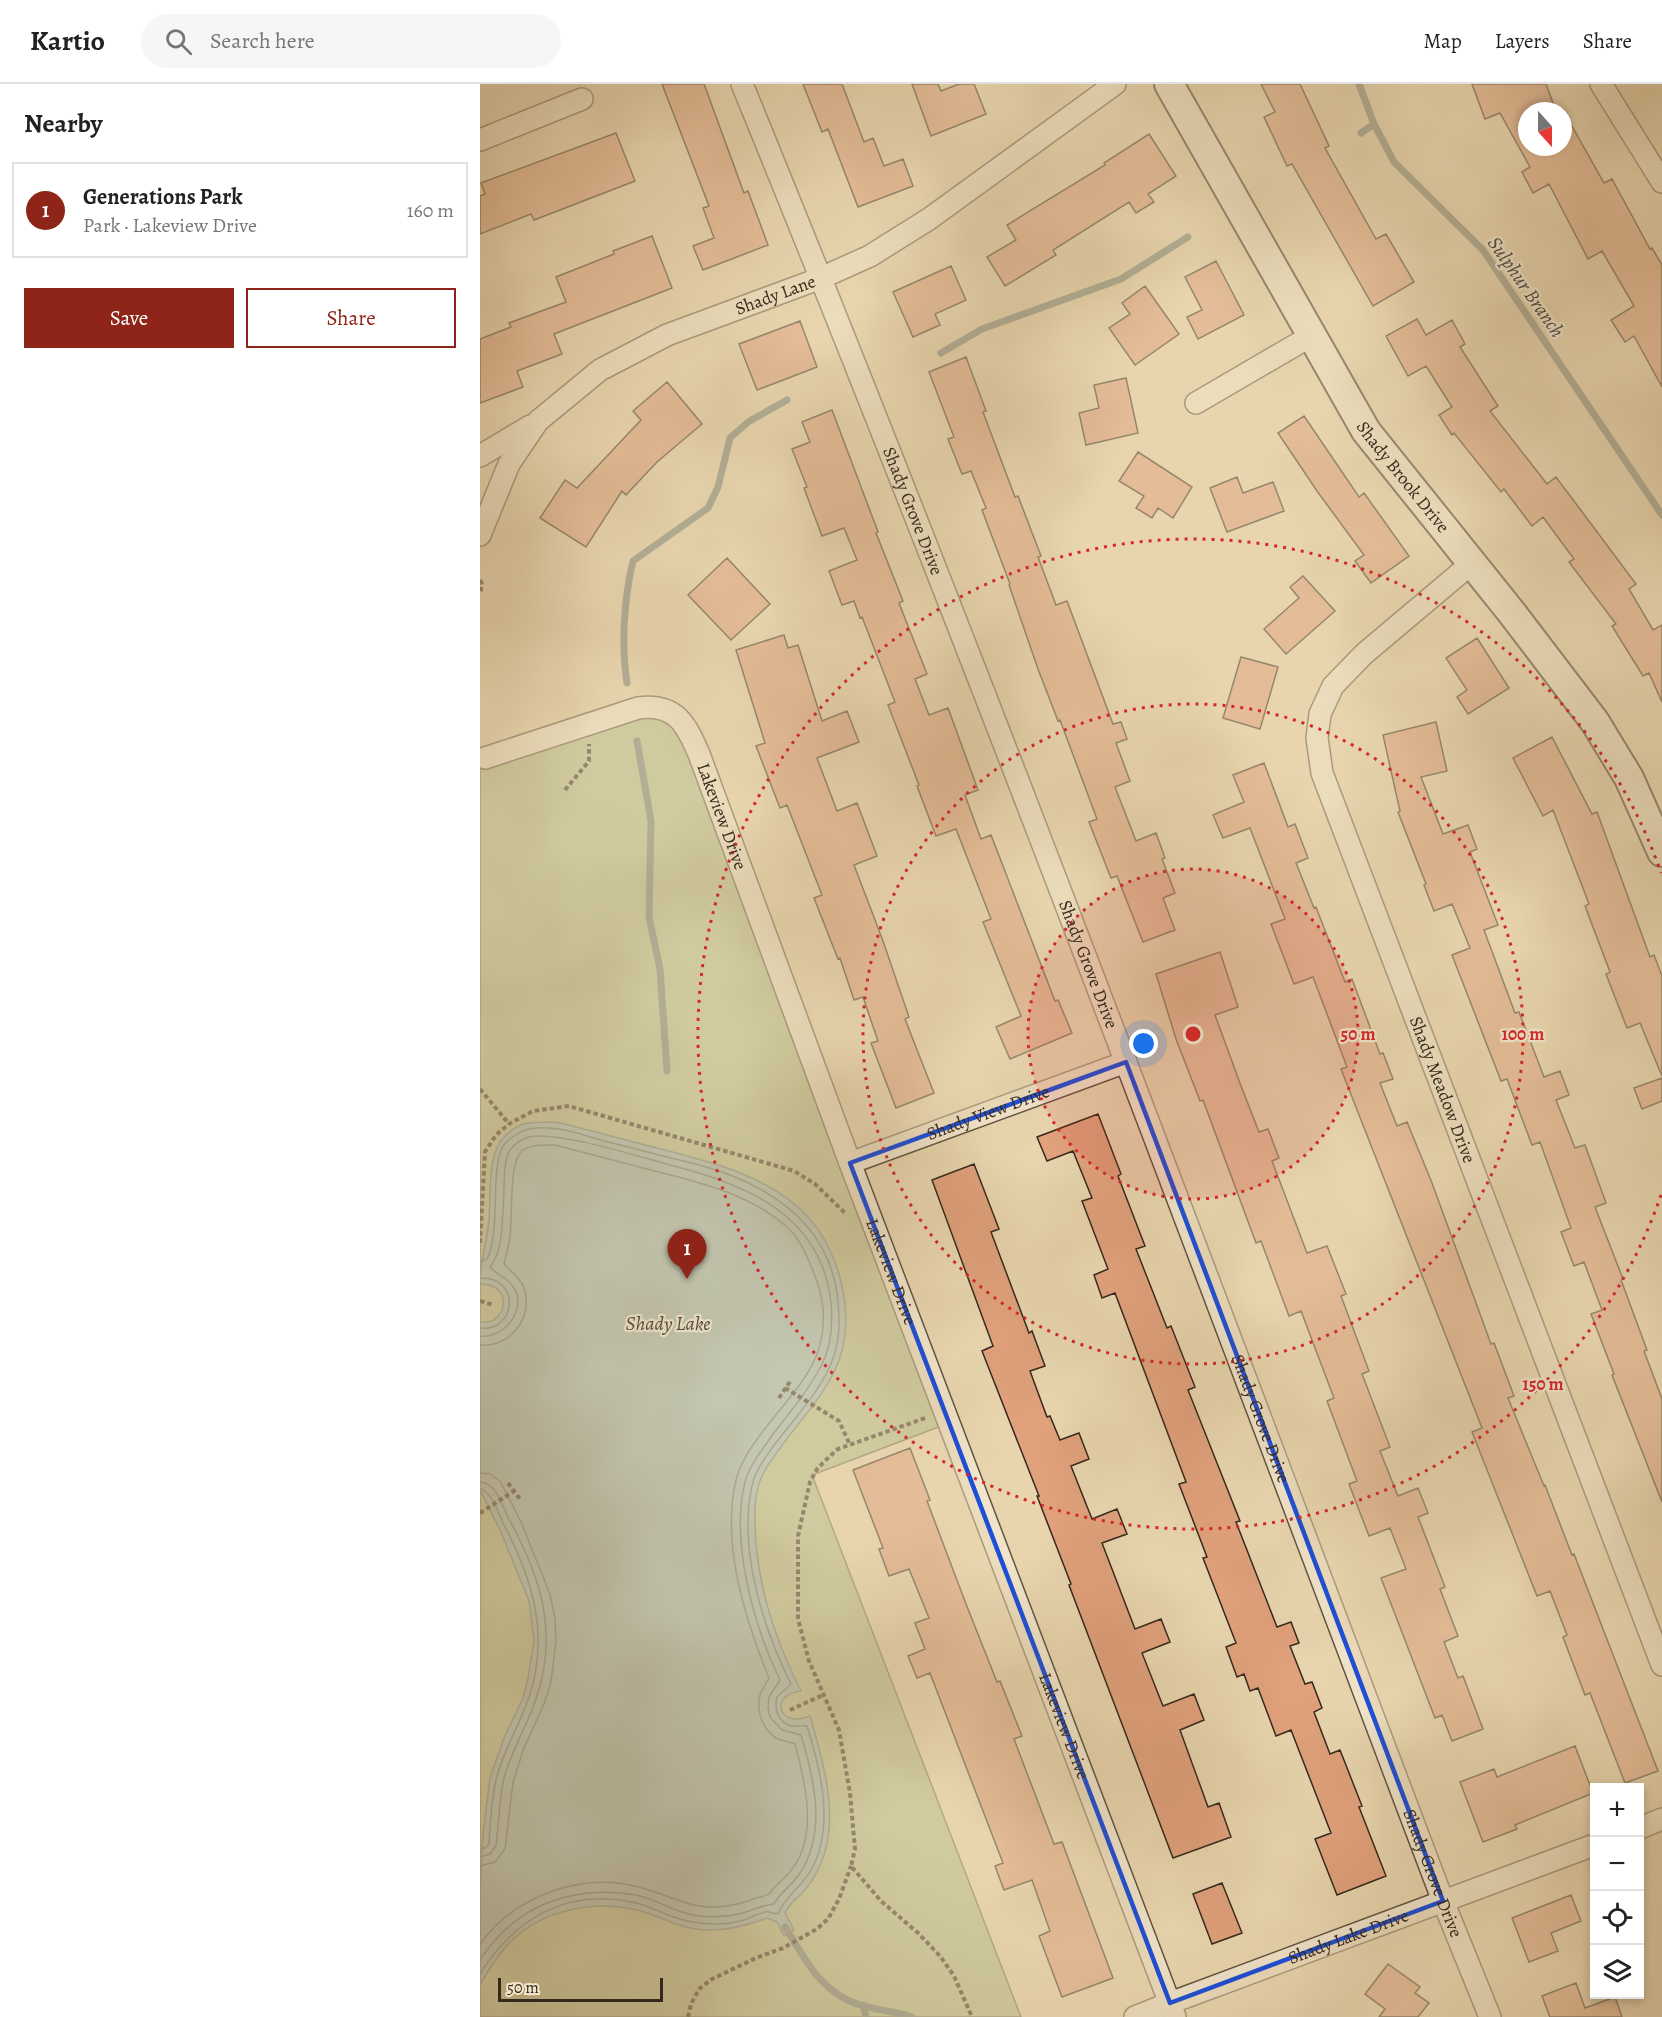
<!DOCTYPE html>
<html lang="en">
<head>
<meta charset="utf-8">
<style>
	:root { --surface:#fff; --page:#f6f6f6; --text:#222; --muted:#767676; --line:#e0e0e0; --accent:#8f2418 }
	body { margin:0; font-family:Alegreya,serif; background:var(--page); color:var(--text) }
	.controls { position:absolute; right:18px; bottom:18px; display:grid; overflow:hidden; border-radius:0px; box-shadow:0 3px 9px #0003 }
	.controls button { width:54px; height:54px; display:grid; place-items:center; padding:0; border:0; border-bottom:2px solid var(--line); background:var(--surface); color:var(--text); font:30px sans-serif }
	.compass { position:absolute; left:1038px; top:18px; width:54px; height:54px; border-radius:50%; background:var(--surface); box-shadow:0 3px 9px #0003; rotate:159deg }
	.scale { position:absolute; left:18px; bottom:15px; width:165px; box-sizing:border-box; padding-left:6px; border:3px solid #35291e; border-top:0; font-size:16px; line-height:21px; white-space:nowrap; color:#35291e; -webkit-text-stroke:4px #f0e4ca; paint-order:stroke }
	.you { position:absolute; left:664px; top:960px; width:21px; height:21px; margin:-15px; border:4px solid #fff; border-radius:50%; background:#1a73e8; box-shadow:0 0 0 9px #1a73e833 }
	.badge { display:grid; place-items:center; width:39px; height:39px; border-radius:50%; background:var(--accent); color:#fff; font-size:20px; font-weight:700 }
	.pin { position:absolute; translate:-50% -50px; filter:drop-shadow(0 2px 3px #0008) }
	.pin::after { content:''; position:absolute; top:32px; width:21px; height:18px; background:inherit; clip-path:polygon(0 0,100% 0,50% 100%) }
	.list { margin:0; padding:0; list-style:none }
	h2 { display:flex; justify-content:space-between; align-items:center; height:78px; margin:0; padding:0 24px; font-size:26px }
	h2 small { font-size:20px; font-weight:400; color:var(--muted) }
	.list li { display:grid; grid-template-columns:39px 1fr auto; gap:18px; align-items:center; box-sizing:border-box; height:96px; margin:0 12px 12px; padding:0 12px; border:2px solid var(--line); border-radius:0px }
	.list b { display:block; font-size:22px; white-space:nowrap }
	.list p { margin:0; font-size:20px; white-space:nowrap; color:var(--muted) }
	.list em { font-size:20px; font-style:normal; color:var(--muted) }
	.actions { display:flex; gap:12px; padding:18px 24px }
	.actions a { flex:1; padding:14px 0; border:2px solid var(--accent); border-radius:0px; text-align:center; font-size:21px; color:var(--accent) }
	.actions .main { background:var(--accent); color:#fff }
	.icon { flex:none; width:33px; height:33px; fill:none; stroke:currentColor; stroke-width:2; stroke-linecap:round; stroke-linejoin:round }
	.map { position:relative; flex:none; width:1182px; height:1933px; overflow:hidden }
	header { display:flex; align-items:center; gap:36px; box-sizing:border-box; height:84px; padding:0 30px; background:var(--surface); border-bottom:2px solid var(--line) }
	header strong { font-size:28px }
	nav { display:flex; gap:33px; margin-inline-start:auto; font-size:21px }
	.search { width:420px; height:54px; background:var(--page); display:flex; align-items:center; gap:15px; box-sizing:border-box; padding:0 21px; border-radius:33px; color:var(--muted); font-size:22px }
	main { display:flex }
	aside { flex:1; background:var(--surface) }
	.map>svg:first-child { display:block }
	.green { fill:#b3be8c; stroke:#747455; stroke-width:1.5 }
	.water { fill:#99b7b3; stroke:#717e77; stroke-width:1.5 }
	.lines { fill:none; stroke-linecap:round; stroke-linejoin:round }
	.shore { stroke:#677068; stroke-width:1.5 }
	.stream { stroke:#717e77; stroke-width:7 }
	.building { fill:#e0a17c; stroke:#35291e; stroke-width:1.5 }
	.street-casing { stroke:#625442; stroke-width:24 }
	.secondary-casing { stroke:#35291e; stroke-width:32 }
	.path { stroke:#35291e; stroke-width:4; stroke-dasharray:4.5 3; stroke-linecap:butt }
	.street { stroke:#f0e4ca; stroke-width:21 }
	.secondary { stroke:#f0e4ca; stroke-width:28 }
	.marked { fill:none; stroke:#1d4ed8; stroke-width:4.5; stroke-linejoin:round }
	.ring { fill:none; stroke:#d62828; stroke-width:3; stroke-dasharray:3 6 }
	.labels { text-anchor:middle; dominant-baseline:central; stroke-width:4.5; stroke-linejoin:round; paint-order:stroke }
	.street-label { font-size:18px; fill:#35291e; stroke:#f0e4ca }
	.water-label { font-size:20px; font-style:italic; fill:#4e4c43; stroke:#f0e4ca }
	.centre { fill:#d62828; stroke:#f0e4ca; stroke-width:3 }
	.ring-label { font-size:18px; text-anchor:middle; font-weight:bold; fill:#d62828; stroke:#f0e4ca; stroke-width:4.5; stroke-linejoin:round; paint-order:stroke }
</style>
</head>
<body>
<header>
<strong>Kartio</strong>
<div class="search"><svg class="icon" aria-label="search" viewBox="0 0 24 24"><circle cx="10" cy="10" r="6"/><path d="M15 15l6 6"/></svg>Search here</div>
<nav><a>Map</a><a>Layers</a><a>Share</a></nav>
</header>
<main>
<aside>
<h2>Nearby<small></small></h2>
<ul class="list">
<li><span class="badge">1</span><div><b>Generations Park</b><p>Park · Lakeview Drive</p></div><em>160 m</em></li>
</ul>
<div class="actions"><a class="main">Save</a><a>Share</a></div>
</aside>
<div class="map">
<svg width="1182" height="1933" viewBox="0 0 1182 1933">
	<rect width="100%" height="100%" fill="#e8d5ae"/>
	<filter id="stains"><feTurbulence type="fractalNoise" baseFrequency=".00333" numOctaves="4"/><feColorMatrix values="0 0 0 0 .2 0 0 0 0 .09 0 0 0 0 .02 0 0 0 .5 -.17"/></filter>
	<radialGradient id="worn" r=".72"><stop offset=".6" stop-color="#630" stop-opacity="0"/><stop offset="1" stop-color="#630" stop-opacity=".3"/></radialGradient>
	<path class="green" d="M158,624l49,18 262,697 -137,52 209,542h-541v-1263z"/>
	<path class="water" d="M77,1038c30,8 61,16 92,24 54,14 120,28 159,71 17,18 29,45 34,69 6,28 6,57 -7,84 -13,27 -34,50 -52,74 -9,13 -21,27 -25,43 -5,20 -3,38 -2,58 5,53 21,99 45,146 -33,4 -22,38 9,25 13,44 31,105 10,149 -4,10 -10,19 -17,27 -7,8 -14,11 -18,21l9,17 -10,6 -7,-14 -10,-4c-24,9 -51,16 -77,10 -19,-4 -37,-15 -57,-19 -47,-9 -98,3 -130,41 -9,11 -16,23 -23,35v-92l3,-59 7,-56 14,-40 19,-40 5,-20 6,-37 -5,-40 -28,-69 -21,-42v-168c27,5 35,-39 0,-38 0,-22 7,-42 9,-64 3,-35 -6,-82 35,-96 10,-3 23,-1 33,-2z"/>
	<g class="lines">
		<path class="shore" d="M0,1177c4,-1 6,0 8,-4 2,-3 3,-10 4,-14 6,-26 0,-74 10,-95 4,-8 18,-17 27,-19 25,-5 51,5 75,12 29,7 58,15 88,22 71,18 138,57 146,138 2,23 2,43 -8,65 -13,29 -36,53 -55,78 -9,13 -20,26 -23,42 -14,63 11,142 39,198l-14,13c-3,12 1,26 15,29 5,1 10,-1 15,0 14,44 28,102 4,144 -10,17 -26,27 -33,44 -4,0 -8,-3 -13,-2 -7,1 -15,6 -21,8 -15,5 -36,5 -51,2 -19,-2 -37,-14 -57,-19 -68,-16 -120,14 -156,71
			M0,1194c43,-1 35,55 0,50
			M0,1252c24,3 47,-26 34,-48 -7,-12 -18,-13 -24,-21 12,-15 12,-39 13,-58 2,-15 -1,-47 7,-59 4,-6 13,-12 19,-13 27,-7 114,21 145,29 74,19 148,50 157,137 2,22 1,43 -10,63 -13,25 -31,46 -48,68 -10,15 -23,30 -28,48 -15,59 9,145 35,198l-11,17 -1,11 2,9 12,13 19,5c13,43 26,97 -1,138 -7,12 -20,19 -26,31 -13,1 -23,7 -35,10 -14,3 -33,4 -46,1 -20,-4 -38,-16 -57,-20 -64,-11 -120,10 -156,65
			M0,1261c30,3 54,-28 44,-57 -4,-11 -14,-17 -20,-24 2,-9 5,-19 6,-28 3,-19 -2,-75 13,-86 9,-6 21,-5 32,-5 30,8 61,16 92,24 49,12 106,25 144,62 12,13 19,32 25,48 10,25 10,55 -1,80 -18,40 -69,80 -79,121 -15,64 9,139 33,198 -3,6 -7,11 -9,17 -4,15 2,34 16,43 6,3 13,4 19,6 9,33 20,79 5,112 -6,13 -15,22 -25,31 -3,2 -4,5 -6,7 -3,2 -9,3 -13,4 -15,6 -28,9 -44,9 -25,0 -46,-13 -70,-19 -58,-17 -127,7 -162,56
			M0,1389l10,1 10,7 21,41 29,72 5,25 1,22 -5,41 -7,22 -20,44 -11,34 -8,67 -10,13 -15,4
			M0,1398c17,1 22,24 29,37 33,60 50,117 26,183 -9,26 -24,49 -31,76 -5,22 -5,46 -8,68l-6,8 -10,3
			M0,1405c12,2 19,26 24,36 30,57 46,113 24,175 -9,26 -24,49 -31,76 -5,19 -7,48 -8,68l-4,4 -5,1"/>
		<path class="stream" d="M879,0l15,40 20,38 89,88 179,265
			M881,49l13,-9
			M461,269l41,-24 139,-50 67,-42
			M147,599c-6,-39 -3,-84 6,-122l75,-53 10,-21 12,-49 18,-16 39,-22
			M157,657l14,80 -2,96 11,52 7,102
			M305,1843c20,31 34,64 72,77 18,6 37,7 55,13
			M383,1921l3,12"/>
	</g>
	<path class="building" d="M182,0h42l40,109 4,-2 20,54 -65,25 -10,-24 21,-8 -11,-30 6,-2z
		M323,0h39l22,58 9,-4 11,28 19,-7 10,27 -55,21 -30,-78 -6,3z
		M432,0h26l3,7 18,-7h15l12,30 -55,22z
		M781,0h39l29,62 -4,2 51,91 10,-5 28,48 -41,24 -81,-142 -5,2 -23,-49 11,-5z
		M992,0h74l10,27h-29v36h36v-37l41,73 8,-4 38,70 2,-1 10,17v122l-28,-51 -9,6 -14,-22 23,-14 -32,-55 -14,8 -39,-75 -16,9 -11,-21 8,-5 -30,-54 -15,6z
		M136,49l19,48 -101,39 -3,-6 -51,20v-38l5,-2 -4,-11z
		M669,50l27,42 -28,18 6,8 -18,11 -7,-11 -76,48 3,5 -51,31 -18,-29 29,-17 -9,-15 98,-60 -1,-2z
		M172,152l20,52 -118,46 8,20 -45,17 6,16 -43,16v-64l31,-12 -2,-4 57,-21 -10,-25 58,-23 -1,-3z
		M736,177l28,54 -46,24 -11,-22 15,-7 -17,-33z
		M471,182l15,34 -31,14 5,11 -27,12 -20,-45z
		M665,202l34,48 -44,31 -26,-37 21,-14 -8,-11z
		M937,235l9,16 26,-15 13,24 -5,3 38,59 -8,5 57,73 9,-7 80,107 -7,5 24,41 9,-5v77l-13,-29 -6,3 -31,-50 4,-2 -47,-62 5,-3 -31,-42 -11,9 -28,-37 -3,3 -47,-59 -2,2 -13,-20 13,-8 -26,-41 -18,10 -22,-40z
		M320,237l17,46 -60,23 -18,-46z
		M486,273l20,54 -3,1 32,85 3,-1 23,60 -3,1 18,48 11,-4 46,123 8,-2 6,17 -11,4 14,38 -15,6 21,54 20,-8 9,25 -3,1 13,34 -12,5 12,32 -32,12 -26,-66 -6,2 -22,-56 8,-3 -37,-99 -2,1 -20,-52 -29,-84 1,-1 -28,-74 4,-2 -15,-37 -9,3 -14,-35 6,-2 -25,-65z
		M646,294l12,55 -52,12 -7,-32 20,-5 -5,-23z
		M187,298l35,42 -45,38 -31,33 -4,-4 -36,56 -46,-29 25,-38 12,8 64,-68 -8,-9z
		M352,326l46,122 -2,1 27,68 -4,2 28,71 -12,5 14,36 19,-7 30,82 -13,5 16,44 10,-4 64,166 3,-1 14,33 -62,26 -14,-32 25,-11 -38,-94 8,-3 -35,-90 -20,7 -19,-50 2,-1 -31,-80 7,-3 -33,-85 -2,1 -6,-17 -12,4 -13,-34 28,-11 -13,-32 -22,8 -18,-48 3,-1 -15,-38 18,-7 -8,-20z
		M824,332l55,81 5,-4 45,63 -38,27 -16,-22 9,-6 -47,-64 -39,-58z
		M658,368l54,35 -19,31 -15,-10 -6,10 -16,-10 8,-12 -25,-15z
		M757,393l6,16 30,-11 11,29 -57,21 -17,-44z
		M247,474l43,46 -39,36 -43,-45z
		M823,492l32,35 -49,43 -22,-25 35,-31 -9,-11z
		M304,551l4,13 10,-3 24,76 25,-10 12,31 -42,16 20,53 20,-8 20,53 -23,9 29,76 26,76 -4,2 29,74 -38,15 -25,-65 7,-2 -15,-44 -9,3 -14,-42 -2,1 -24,-61 8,-3 -35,-90 -7,3 -24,-62 9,-3 -29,-93z
		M997,554l32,50 -41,26 -11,-17 10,-7 -21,-32z
		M761,573l37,10 -18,62 -37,-11z
		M956,638l11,49 -26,6 22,57 25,-9 9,24 -7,3 28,73 -14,5 31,83 4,-1 25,65 16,-6 9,24 -13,5 19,48 10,-3 21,58 -11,4 28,72 -2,1 26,70 -3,1 18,48v103l-50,-127 2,-1 -23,-60 11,-4 -18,-48 -10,4 -13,-34 10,-4 -31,-86 -8,3 -25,-66 -6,2 -49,-126 18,-7 -18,-44 -18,7 -10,-26 2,-1 -28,-72 2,-1 -17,-76z
		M1072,653l40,77 5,-2 53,145 4,-2 8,21v100l-22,-53 -13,5 -21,-54 4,-2 -25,-66 4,-2 -36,-94 -10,6 -30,-58z
		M784,679l24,64 7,-3 13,34 -12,5 18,45 2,-1 29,75 7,-3 28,75 3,-1 10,26 -13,4 17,43 10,-4 25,61 59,161 3,-1 20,53 -6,2 36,88 1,-1 27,70 2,-1 84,217 -33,12 -35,-90 -5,2 -22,-58 4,-2 -17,-44 -13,5 -65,-164 10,-4 -141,-359 6,-2 -34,-90 -19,7 -23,-60 14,-5 -35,-91 -27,10 -10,-23 31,-13 -11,-27z
		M740,868l18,55 -23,8 26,71 18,46 9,-3 11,29 -7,3 35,92 20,-7 19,48 -5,2 28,75 -7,3 28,73 -10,4 18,45 20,-8 10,25 -10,4 27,70 -5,2 18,47 -14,6 14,36 5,-2 20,53 -31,12 -10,-26 -7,3 -54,-140 25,-9 -16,-41 -21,8 -20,-52 8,-3 -30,-80 7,-3 -33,-87 -12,5 -28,-75 -5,2 -53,-143 -3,1 -24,-62 -20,-65z
		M1182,994v23l-20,8 -8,-21z
		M618,1030l23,60 -3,2 27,70 -9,3 31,79 4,-2 24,61 -7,3 52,131 -4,1 41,105 14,-5 8,21 -9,3 15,38 7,-2 10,26 -8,4 16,42 10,-4 22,56 -3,1 27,69 -49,19 -22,-56 16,-6 -40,-103 -15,6 -18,-48 -8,3 -6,-17 -7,3 -11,-30 10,-4 -33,-85 4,-1 -28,-73 7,-2 -71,-189 -13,5 -8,-23 14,-6 -26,-68 10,-3 -19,-47 -26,10 -10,-24z
		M494,1080l25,65 -8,3 38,101 3,-2 13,35 -15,5 17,46 3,-1 10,24 19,-7 10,26 -18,7 21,53 25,-10 10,25 -25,9 33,86 26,-10 9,23 -28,11 21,53 31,-12 10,26 -24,10 28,77 11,-4 12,34 -58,21 -104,-273 2,-1 -34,-88h2l-57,-145 11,-5 -61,-166z
		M430,1364l20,52 -3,1 39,103 31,78 3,-1 22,55 -8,3 40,105 8,-2 51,136 -51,19 -23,-61 11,-5 -18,-51 -28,10 -9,-24 8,-3 -73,-190 -13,5 -9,-22 17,-7 -10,-26 14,-5 -20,-49 -20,7 -10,-27 4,-1 -30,-78z
		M1095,1662l18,47 -78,32 2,4 -34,13 -23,-60 34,-13 3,8z
		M742,1799l20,50 -30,11 -19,-50z
		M1091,1811l10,26 -30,12 7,18 -29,11 -17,-44z
		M908,1880l32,23 -5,6 14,10 -11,14h-39l6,-8 -20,-15z
		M1096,1899l9,25 30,-11 7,20h-72l-8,-21z"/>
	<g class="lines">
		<g class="street-casing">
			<g id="street">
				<path id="s1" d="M262,0c246,601 471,1210 701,1817l47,116"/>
				<path d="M1121,0l61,98"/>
				<path d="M0,56l102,-41"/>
				<path d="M716,319l115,-67"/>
				<path d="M0,372l50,-30"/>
				<path id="s2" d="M0,451l29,-71 29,-43 62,-51 67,-35 154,-57 49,-22 59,-37 186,-135"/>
				<path id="s3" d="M992,479l-108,91 -31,32 -13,28 -3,24 5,35 340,892"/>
				<path id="s4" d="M5,674l153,-50c38,-5 48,16 61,46l151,409 325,854"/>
				<path id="s5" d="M370,1079l276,-101"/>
				<path d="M1160,1744l22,-9"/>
				<path id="s6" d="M655,1933l35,-14 424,-158"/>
			</g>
		</g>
		<g class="secondary-casing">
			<g id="secondary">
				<path id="s7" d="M689,0l197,347 146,182 83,109 34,56 33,74"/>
			</g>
		</g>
		<path class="path" d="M0,496l2,4 -2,10
			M85,706l24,-29v-17
			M0,1005l29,35
			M0,1159l5,-91 11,-17 13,-11 24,-13 36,-5 225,65 21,13 31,30
			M0,1217l14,4
			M305,1304l54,33 11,24
			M299,1314l12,-18
			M445,1334l-87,31 -9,8 -12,12 -7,13 -12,54v83l11,42 30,69 11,63 5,56 -4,17 30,35 37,32 22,23 14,20 18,41
			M28,1399l12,16
			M0,1429l34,-22
			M310,1626l33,-15
			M208,1933l3,-13 8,-15 13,-10 44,-21 27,-10 34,-19 11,-10 11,-20 12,-33"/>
		<use href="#street" class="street"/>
		<use href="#secondary" class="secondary"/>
	</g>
	<path d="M0 0H1182V1933H0ZM646,978l317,839 -273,102 -320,-840z" fill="#e8d5ae" fill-opacity=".55" fill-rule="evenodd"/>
	<path class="marked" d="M646,978l317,839 -273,102 -320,-840z"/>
	<circle cx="713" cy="950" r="165" fill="#d62828" fill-opacity=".12"/>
	<g class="ring">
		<circle cx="713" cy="950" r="165"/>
		<circle cx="713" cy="950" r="330"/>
		<path d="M1181 1111A495 495 0 1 1 1181 789"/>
	</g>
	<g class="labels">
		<g class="street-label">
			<text stroke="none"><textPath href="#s2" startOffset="400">Shady Lane</textPath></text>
			<text stroke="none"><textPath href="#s7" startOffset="458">Shady Brook Drive</textPath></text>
			<text stroke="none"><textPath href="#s1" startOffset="460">Shady Grove Drive</textPath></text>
			<text stroke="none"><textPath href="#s4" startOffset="312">Lakeview Drive</textPath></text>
			<text stroke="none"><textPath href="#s1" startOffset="946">Shady Grove Drive</textPath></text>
			<text stroke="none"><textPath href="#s3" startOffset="615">Shady Meadow Drive</textPath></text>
			<text stroke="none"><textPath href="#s5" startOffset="147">Shady View Drive</textPath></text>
			<text stroke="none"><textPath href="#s4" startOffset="798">Lakeview Drive</textPath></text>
			<text stroke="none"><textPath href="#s1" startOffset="1432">Shady Grove Drive</textPath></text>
			<text stroke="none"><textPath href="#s4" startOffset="1284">Lakeview Drive</textPath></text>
			<text stroke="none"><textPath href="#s1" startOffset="1918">Shady Grove Drive</textPath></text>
			<text stroke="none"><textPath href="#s6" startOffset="228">Shady Lake Drive</textPath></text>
		</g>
		<g class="water-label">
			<text transform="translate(1046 203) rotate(55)">Sulphur Branch</text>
			<text x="188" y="1239">Shady Lake</text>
		</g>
	</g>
	<circle cx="713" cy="950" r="9" class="centre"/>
	<g class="ring-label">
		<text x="878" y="956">50 m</text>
		<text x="1043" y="956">100 m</text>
		<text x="1063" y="1306">150 m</text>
	</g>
	<rect width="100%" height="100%" filter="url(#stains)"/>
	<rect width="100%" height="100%" fill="url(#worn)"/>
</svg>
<div class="controls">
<button>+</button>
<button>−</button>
<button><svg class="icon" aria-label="locate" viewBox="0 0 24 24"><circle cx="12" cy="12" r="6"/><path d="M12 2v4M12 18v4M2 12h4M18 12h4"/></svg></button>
<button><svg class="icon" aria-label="layers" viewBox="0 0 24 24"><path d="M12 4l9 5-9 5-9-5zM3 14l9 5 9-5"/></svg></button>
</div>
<svg class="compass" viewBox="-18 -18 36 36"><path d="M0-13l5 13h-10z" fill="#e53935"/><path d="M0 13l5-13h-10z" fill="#767676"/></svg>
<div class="scale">50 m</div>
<div class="you"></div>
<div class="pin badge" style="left:207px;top:1195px">1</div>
</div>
</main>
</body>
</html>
